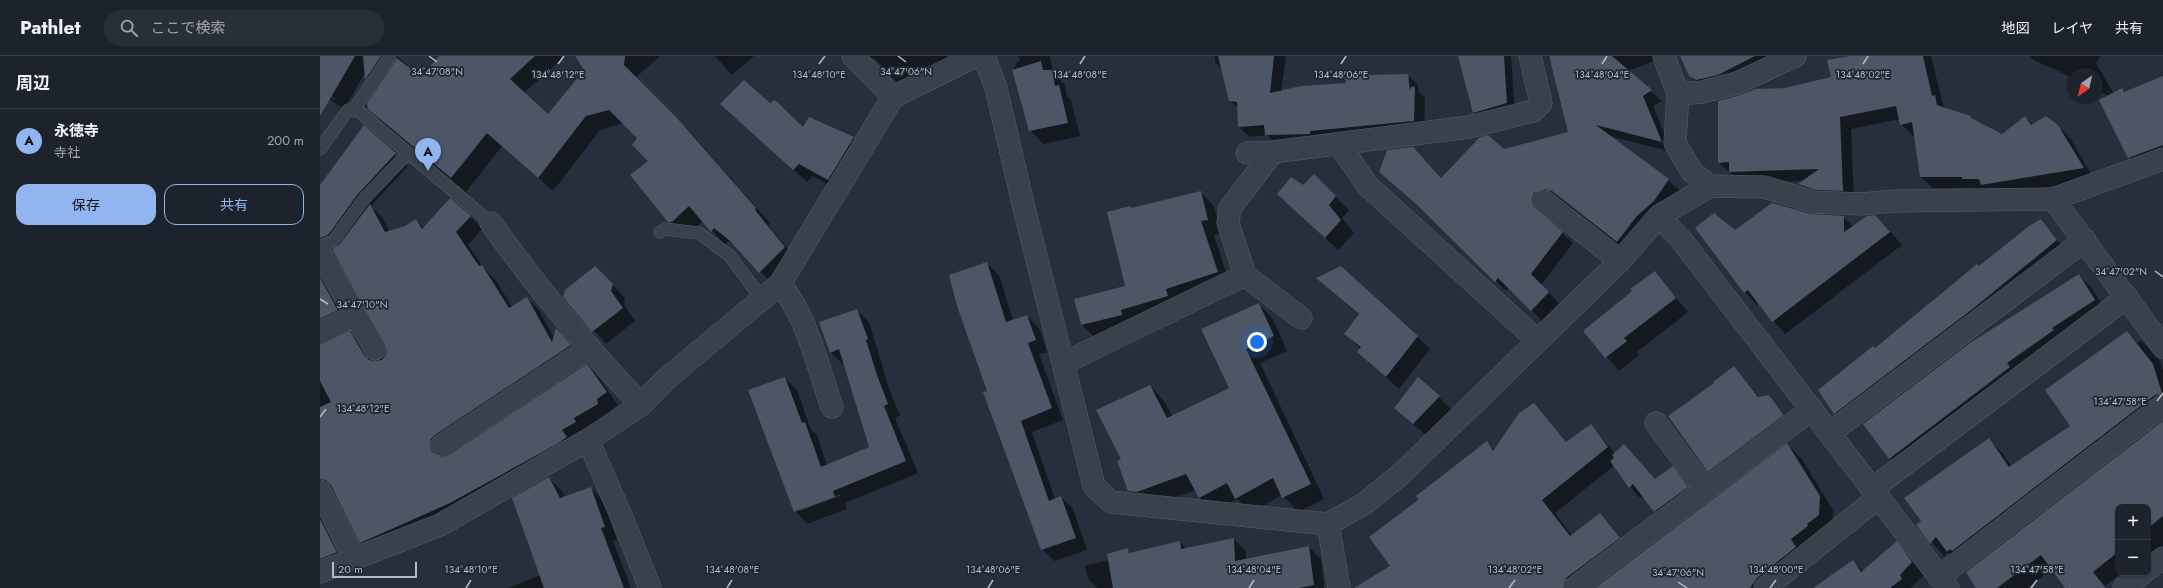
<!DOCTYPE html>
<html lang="ja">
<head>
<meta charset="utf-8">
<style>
	:root { --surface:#1c232d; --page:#292f39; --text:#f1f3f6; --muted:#a0a4aa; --line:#3a4049; --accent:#91b5f1 }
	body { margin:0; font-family:Jost,"Noto Sans JP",sans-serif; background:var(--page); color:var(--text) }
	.controls { position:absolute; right:12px; bottom:12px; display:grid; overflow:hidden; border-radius:8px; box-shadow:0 1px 3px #0004 }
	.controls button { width:36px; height:36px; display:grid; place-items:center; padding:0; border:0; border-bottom:1px solid var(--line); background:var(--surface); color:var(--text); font:20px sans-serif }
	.compass { position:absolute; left:1747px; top:12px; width:36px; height:36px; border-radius:50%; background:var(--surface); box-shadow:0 1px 3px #0004; rotate:214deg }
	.scale { position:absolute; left:12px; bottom:10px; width:85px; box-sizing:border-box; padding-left:4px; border:2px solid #b5bcc8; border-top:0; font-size:11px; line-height:14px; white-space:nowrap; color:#b5bcc8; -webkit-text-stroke:3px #1e2632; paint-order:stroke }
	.you { position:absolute; left:937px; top:286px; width:14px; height:14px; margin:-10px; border:3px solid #fff; border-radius:50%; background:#1a73e8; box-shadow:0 0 0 6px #1a73e833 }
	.badge { display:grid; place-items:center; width:26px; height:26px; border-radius:50%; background:var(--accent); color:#111; font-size:13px; font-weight:700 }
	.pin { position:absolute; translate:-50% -33px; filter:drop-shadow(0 1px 2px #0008) }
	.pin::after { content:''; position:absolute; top:21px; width:14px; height:12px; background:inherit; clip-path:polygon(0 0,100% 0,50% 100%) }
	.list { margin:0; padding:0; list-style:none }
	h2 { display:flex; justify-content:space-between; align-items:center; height:52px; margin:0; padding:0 16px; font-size:17px }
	h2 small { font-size:13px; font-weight:400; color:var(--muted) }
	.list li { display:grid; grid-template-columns:26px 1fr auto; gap:12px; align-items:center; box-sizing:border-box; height:64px; padding:0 16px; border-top:1px solid var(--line) }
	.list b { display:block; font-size:15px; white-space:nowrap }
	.list p { margin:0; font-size:13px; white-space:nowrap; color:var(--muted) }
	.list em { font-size:13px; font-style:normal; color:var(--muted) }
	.actions { display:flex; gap:8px; padding:12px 16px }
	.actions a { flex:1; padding:9px 0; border:1px solid var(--accent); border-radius:12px; text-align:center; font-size:14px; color:var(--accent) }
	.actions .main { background:var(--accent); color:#111 }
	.icon { flex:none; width:22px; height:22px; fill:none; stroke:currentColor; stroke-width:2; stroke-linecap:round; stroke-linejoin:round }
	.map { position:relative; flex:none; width:1843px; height:532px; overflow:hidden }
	header { display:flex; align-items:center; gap:24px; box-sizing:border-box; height:56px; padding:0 20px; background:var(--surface); border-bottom:1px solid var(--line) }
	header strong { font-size:19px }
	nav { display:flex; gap:22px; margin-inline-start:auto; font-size:14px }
	.search { width:280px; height:36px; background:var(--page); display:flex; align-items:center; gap:10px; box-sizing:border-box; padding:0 14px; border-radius:22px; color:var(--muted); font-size:15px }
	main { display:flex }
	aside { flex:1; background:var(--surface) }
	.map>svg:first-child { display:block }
	.shadow { fill:#0007; fill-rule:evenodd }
	.building { fill:#4c5665 }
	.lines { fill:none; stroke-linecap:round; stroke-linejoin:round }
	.service-casing { stroke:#575f6b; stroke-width:13 }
	.minor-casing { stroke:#575f6b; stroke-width:23 }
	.service { stroke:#39414d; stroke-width:12 }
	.minor { stroke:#39414d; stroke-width:22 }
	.ticks { fill:none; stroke:#b5bcc8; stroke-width:1.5 }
	.ticks-label { font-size:10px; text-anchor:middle; fill:#b5bcc8; stroke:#1e2632; stroke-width:3.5; stroke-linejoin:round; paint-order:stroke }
</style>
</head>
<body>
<header>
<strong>Pathlet</strong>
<div class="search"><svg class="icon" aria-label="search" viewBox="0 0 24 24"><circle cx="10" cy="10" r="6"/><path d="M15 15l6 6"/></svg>ここで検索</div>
<nav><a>地図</a><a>レイヤ</a><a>共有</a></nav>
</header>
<main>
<aside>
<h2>周辺<small></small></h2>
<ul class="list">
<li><span class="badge">A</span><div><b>永徳寺</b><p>寺社</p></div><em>200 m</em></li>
</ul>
<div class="actions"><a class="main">保存</a><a>共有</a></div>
</aside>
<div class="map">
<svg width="1843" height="532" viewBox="0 0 1843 532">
	<rect width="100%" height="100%" fill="#262f3c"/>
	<path class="shadow" d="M0,0h77l24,22 20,-22h124l-41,37 24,22 37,-45 -9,-14h84l-25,22 56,55 79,90 -2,2 31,37 -25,24 -35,-37 -10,-8 -4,4 -22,-24 -16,15h-4l-14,-15 -20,-60 -10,-23 -15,-15 -24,7 -47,61 -51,-45 -36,46 -83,-69 -14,-14 8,-19 -11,-11 -1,-6 -21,36 -24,-16v-2l15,9 1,-1 -16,-10z
		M395,0h39l-22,19z
		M545,0h109l-19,15 -43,-4 -8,17 -7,-2 -22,-23z
		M697,0h33l3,16 12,13 2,11 4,4 9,36 -37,8 -13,-14 -17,-61 7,-10z
		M895,0h71l-5,36 66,-8 22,-8 38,-1 11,10v6l7,7 -1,33 -148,14 -9,-10 -17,2 -11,-10v-18l-9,-8 -7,-30 -8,-9z
		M1139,0h52l4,57 -33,8 -8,-8z
		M1227,0h119l-38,15 34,30 -9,5 19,46 -63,-16 59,44 11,10 -15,22 -36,40 -64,-50 -7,-3 -15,11 1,6 30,27 -32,42 18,18 -17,18 -33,-33 -3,3 -78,-76 -48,-43 44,-13 18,20 62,-29 65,-17 -17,-68z
		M1361,0h105l-85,31 -11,-11z
		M1544,0h67l12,49 3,3 24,9 5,5 27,13 23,-18 8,8 25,1 12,12 24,41 -101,17 -21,-8h-39l-12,-11 -6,-42 -2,1 -12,-12 -1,-5 -49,10 3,73 -43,-7 -11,-11 4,-3 -62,2 -23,-20 66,-74 47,-11z
		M1710,0h70l-4,7 18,31 8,-5 3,3 38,-11v81l-22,8 -12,-12 -29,-58 9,-4 -12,-6v-16h-24v4l-39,-18z
		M449,48l34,25 6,-10 44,19 13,13 -25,41 -28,-16 -6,6 -72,-65z
		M44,71l44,39 -37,40 11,11 8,15 15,-5 11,-7 8,8 46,-12 12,13 -14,16 16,23 11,11 17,28 15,-9 12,12 15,28 2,-9 26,29 -139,94 -1,7 7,-3 138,-90 12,12 19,27 -9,7 1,5 -236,138 -13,-13 -27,-51 -7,1 -7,10v-156l30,-13 13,12 11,17 12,-6 2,-7 -54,-99 -4,1 -10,14v-79z
		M994,120l35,34 -7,8 12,15 -16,17 -46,-43 11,-21z
		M881,137l13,13 7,27 -7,2 16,50 -135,53 -13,-13 -6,-25 50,-14z
		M1523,161l11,10 34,2 14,16 -117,89 -26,-30 -2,1 -12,-13 -10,-61z
		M1721,164l25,31 -221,173 -10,-11 -16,-23 99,-75 22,-21 37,-29 2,2z
		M667,208l12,11 14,45 14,-4 12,12 8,24 -8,2 24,66 -31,12 23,67 6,-2 12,12 14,41 -33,11 -12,-12 -53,-158z
		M0,212l30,54 -28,16 -2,7z
		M1334,216l34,40 -51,40 2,3 -20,16 -35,-40z
		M1759,219l12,12 16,25 -205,159 -12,-12 -26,-35z
		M997,222l100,58 13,13 -31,40 -40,-37 2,-3 -16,-15 14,-19z
		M292,228l13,14 -1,7 11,16 -29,23 -42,-47z
		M939,248l14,15 14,32 -27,12 64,136 -26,13 -16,-17 -32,18 -13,-14 -23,13 -15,-15 -3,-7 -44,16 -9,-1 -14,-14 -7,-32 28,-73 14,15 8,15 59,-27z
		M536,254l13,12 20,66 11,28 -5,2 23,55 -73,30 2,6 -40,15 -12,-13 -10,-133 12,12 14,40 6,5 10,30 43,-18 -26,-83h-1l-13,-12zM520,438v2l-40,15v-2z
		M1807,277l11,10 3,-3 19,21 3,9v42l-202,152 -13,-12 -4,4 -27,-31 72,-85 13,13 10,14 60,-40z
		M1414,311l26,31 9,-2 26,31 -75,56 -11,-12 7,-88z
		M1119,341l13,13 -25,26 -32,-28z
		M1214,349l33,38 23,-18 25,28 9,-7 32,34 17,-12 24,30 -32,24 -22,-26 -3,2 -10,-11 -15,-22 -60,48 17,23 28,-22 32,38 -48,36h-224l32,-22 28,-66 67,-57 8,8z
		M1843,366v132l-15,5v-52h-30v66h3l-16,13 2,2h-40l-15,-19 -25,19h-50z
		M1467,388l14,14 32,52 -1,18 -57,60h-179z
		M229,422l13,13 3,6 26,-9 13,13 13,39 -4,1 18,47h-123l33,-13z
		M0,449l29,60 -29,11z
		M914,483l12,12v9l63,-13 12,12 3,29h-227l-9,-9 -3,-13 24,-6 18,-11 5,5 48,-12 7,7z
		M1576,487l28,32 -13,13h-75l17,-26 10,9z"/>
	<path class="building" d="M0,0h35l-35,60z
		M43,0h18l-16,24z
		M119,0h96l-25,23 38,35 36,-44 -9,-14h50l-1,9 53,53 79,90 -1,2 30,37 -26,26 -29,-32 -16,-13 -3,4 -22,-26 -17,16h-4l-38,-47 18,-14 -16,-16 5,-7 -28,-28 -23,6 -48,62 -51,-45 -36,45 -83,-69 -1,-6 30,-45 24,19z
		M898,0h56l-4,37 31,-7 45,-3 -1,-6 22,-5 2,3 39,-1 2,16 2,-4 3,1 -1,34 -104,10v3l-45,1 -1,-10 -26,2 -1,-25 -8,-1z
		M1138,0h46l3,47 -34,10z
		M1229,0h63l40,34 -9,6 19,46 -66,-17 73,54 -15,22 -18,16 -19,25 -65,-51 -7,-2 -11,4 -2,6 1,7 30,26 -32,42 18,18 -18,19 -33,-33 -3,4 -79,-78 -37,-32 8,-22 26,-3 28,31 39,-41 8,-2 16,14 64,-17z
		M1360,0h75l-37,19 -22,5 -7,-4z
		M1531,0h72l9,40 3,-1 2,10 34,11v2l31,16 23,-18 6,9 15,-9 12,9 26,43 -103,17 -2,-6h-17v-2h-42l-8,-55 -12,3 -4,-19 -56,11 3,74 -27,-1 -18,-6 21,-15 -90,3v-10l-11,1v-62l22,-6 15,-6 30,-1 46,-11 -4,-17z
		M721,5l2,9h9l3,16 4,-1 9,38 -39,8 -17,-61z
		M1843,20v69l-35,13 -29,-58 23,-12 2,4z
		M424,24l26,23 5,-3 28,27 6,-10 45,20 -26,43 -29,-16 -6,6 -73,-66z
		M44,69l32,28 -38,41 -30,41 -8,3v-53z
		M994,118l22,22 -7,9 12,15 -16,18 -48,-44 14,-17 12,8z
		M881,135l7,29 -7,1 17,51 -52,17 2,7 -47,14 1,5 -41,10 -7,-26 51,-13 -18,-74 23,-6 1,2z
		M130,142l21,18 -15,16 23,34 3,-1 27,43 18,-11 25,45 4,-14 15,17 -136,90 -4,4 -1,6 2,7 10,5 7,-2 138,-91 20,28 -10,7 1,5 -24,14 2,4 -14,8 5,7 -10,7 -107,59 -90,40 -29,-58 -5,-5 -6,-1v-72l11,-5 -11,-21v-36l30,-14 14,24 5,5 6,1 7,-1 4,-5 1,-6 -55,-100 7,-4 31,-41 15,28 20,-6 11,-7 6,10z
		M1452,147l39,11 33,2v16l23,-16 8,-1 15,17 -118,90 -24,-32 -4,3 -49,-65 19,-15 21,17z
		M1721,163l16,21 -87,71 -136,103 -16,-24 55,-44 2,2 102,-84 2,2 50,-40z
		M667,206l19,60 21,-7 9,25 -8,3 24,65 -31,13 28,80 12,-5 15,42 -35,12 -58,-158 4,-1 -30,-85 -8,-31z
		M275,210l18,18 -2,7 12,17 -31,24 -29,-35 2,-7z
		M1021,210l77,70 -32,41 -29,-25 4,-5 -17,-13 15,-20 -43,-36z
		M1335,215l21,27 -52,40 3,3 -22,17 -22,-27 49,-40 -2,-2z
		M1759,218l16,26 -43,28 2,2 -47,33 3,4 -121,92 -26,-35 107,-81z
		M0,222l18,32 -18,9z
		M939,247l15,33 -28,13 65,135 -29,14 -9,-20 -38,21 -8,-16 -28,15 -13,-24 -49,18 -9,-1 -11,-30 4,-2 -25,-49 54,-25 17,33 62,-30 -28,-59z
		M537,253l11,30 -2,1 11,35 11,29 -4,2 22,55 -73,30 2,6 -41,15 -46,-122 37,-13 17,46 3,-1 16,45 48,-20 -30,-98 -9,4 -11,-31z
		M1807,275l26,33 9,29 -7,2 -203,156 -2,-2 -3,3 -11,-15 -6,7 -14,-19 5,-4 -17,-23 85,-60 20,29 61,-41 -25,-36z
		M1414,310l24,31 11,-2 15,20 -76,57 -40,-56 46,-33 -1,-1z
		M1098,321l22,19 -27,28 -19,-16z
		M1214,347l32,39 25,-18 17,23 -66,53 28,36 30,-23 20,25 -54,40 -4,10h-208l36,-22 -21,-29 49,-37 -2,-4 71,-55 6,10 26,-38z
		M1843,365v95l-15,12v-21h-30v45l-25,20 13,16h-41l-24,-33 -44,33h-21l-10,-16z
		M1467,387l33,53 -1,19 -12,9 1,2 -17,13 5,8 -39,31 -7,10h-155z
		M1304,388l31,35 18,-13 15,21 -34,25 -21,-28 -4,4 -19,-27 4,-3 -2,-3z
		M229,421l11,21 31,-11 14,40 -4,1 23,60h-80l-32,-90z
		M0,463l17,33 -17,7z
		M914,482l1,23 74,-15 5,39 -15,3h-186l-6,-34 21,-6 1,5 51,-12 1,8z
		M1577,485l15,21 -12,13 2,4 -12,9h-77l40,-28 8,12z"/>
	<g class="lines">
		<g class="service-casing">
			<path id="service" d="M35,52l136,115
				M0,93l28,-39 5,1 2,-3 35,-52
				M340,176l5,-3 34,4 31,23 32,43
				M0,190l13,-5 31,-42 44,-46"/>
		</g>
		<g class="minor-casing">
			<path id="minor" d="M533,0l40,41
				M664,0l12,32 28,120 70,278 17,16 217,22 36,-20 36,-29 220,-214 39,-45 51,-30 54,1 50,15 47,2 34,-3 158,-2 110,-40
				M1344,0l14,38 -3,49 17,29 18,14
				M1358,38l24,-2 35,-9 58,-27
				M1019,88l28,41 171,156
				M953,96l-43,56 -2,15 17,52 56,43
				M927,97l26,-1 196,-25 64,-16 8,-8 -11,-47
				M1733,143l110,148
				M1224,145l76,60
				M1339,160l24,26 265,346
				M171,167c45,64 96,124 150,182
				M0,197l55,96
				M460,228c27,32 38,84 52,123
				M0,277l35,-18
				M744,307l181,-88
				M1336,367l49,66
				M1511,376l254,-192
				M268,384l32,73 30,75
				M122,389l147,-97
				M1552,433l255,-192
				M0,435l34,67
				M1008,468l11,64
				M1828,513l15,-11
				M0,516l120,-47 148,-85 53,-35 24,-25 115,-96 113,-187 83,-41
				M1619,521l224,-172
				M1254,532l238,-179
				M1445,532l114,-91
				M1804,532l19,-15"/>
		</g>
		<use href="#service" class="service"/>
		<use href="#minor" class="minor"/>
	</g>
	<path class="ticks" d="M109,0l8,6M578,0l8,6M238,8l6,-8M499,8l6,-8M760,8l5,-8M1021,8l5,-8M1282,8l5,-8M1543,8l5,-8M1835,215l8,6M0,243l8,5M1837,345l6,-8M0,361l6,-8M1358,526l9,6M146,532l5,-8M407,532l5,-8M668,532l5,-8M929,532l5,-8M1189,532l6,-8M1450,532l6,-8M1711,532l6,-8"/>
	<g class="ticks-label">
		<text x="117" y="19">34°47'08"N</text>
		<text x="586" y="19">34°47'06"N</text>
		<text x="238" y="22">134°48'12"E</text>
		<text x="499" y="22">134°48'10"E</text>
		<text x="760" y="22">134°48'08"E</text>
		<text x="1021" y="22">134°48'06"E</text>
		<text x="1282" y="22">134°48'04"E</text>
		<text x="1543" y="22">134°48'02"E</text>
		<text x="1801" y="219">34°47'02"N</text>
		<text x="42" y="252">34°47'10"N</text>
		<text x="1800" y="349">134°47'58"E</text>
		<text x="43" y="356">134°48'12"E</text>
		<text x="151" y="517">134°48'10"E</text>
		<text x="412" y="517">134°48'08"E</text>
		<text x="673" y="517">134°48'06"E</text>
		<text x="934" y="517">134°48'04"E</text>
		<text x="1195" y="517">134°48'02"E</text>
		<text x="1456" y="517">134°48'00"E</text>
		<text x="1717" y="517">134°47'58"E</text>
		<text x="1358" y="520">34°47'06"N</text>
	</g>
</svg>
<div class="controls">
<button>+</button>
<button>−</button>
</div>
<svg class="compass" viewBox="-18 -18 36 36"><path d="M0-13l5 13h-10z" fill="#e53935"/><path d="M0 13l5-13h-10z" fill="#a0a4aa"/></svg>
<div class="scale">20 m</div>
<div class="you"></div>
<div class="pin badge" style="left:108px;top:115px">A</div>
</div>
</main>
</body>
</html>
